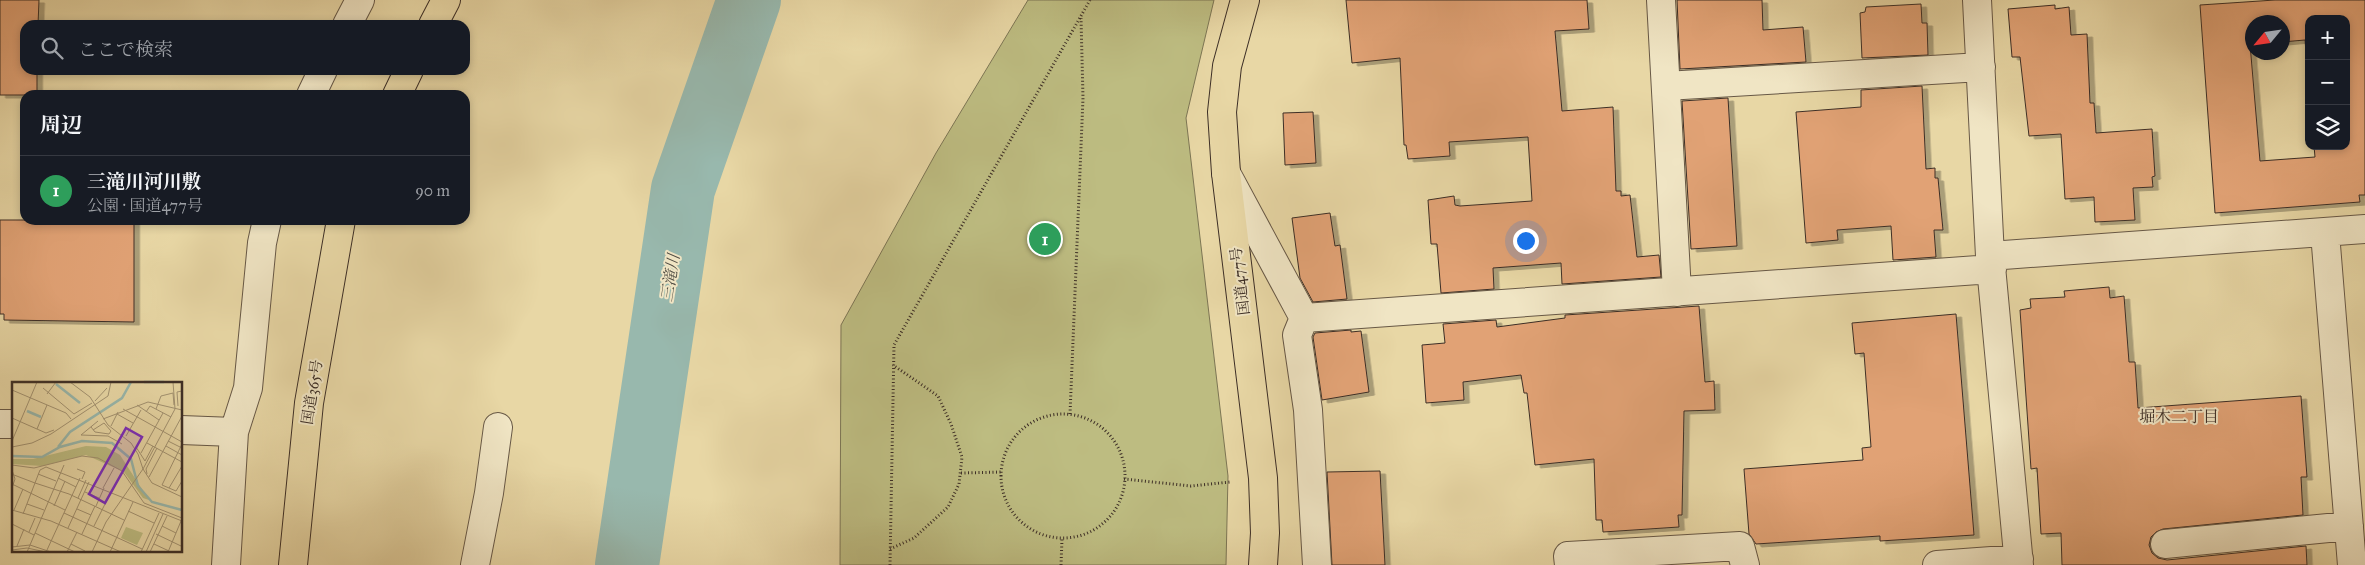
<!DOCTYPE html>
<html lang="ja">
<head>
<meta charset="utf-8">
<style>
	:root { --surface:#171b24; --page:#242831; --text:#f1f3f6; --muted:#9ea1a6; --line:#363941; --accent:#c59692 }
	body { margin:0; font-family:"IM FELL Great Primer","Noto Serif JP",serif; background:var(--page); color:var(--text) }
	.controls { position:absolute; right:15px; top:15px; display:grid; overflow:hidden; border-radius:10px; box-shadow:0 2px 8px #0003 }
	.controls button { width:45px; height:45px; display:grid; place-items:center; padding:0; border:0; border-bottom:1px solid var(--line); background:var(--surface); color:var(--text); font:25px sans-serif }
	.compass { position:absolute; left:2245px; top:15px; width:45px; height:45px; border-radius:50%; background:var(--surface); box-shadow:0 2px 8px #0003; rotate:241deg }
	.you { position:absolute; left:1525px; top:240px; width:18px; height:18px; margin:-12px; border:4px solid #fff; border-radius:50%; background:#1a73e8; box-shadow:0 0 0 8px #1a73e833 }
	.badge { display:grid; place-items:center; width:32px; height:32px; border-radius:50%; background:var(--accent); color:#fff; font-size:16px; font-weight:700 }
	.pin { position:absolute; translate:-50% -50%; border:2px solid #fff; box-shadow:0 1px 5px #0006 }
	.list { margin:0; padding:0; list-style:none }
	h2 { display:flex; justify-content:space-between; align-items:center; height:65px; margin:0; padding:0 20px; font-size:21px }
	h2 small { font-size:16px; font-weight:400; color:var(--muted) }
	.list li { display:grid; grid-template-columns:32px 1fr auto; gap:15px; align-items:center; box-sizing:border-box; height:70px; padding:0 20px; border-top:1px solid var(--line) }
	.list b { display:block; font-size:19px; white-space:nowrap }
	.list p { margin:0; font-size:16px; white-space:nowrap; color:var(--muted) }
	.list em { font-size:16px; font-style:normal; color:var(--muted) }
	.icon { flex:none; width:28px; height:28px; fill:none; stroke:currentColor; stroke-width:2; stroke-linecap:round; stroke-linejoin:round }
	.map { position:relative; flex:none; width:2365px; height:565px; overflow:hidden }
	.search { position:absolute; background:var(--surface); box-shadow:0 2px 8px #0003; left:20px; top:20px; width:450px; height:55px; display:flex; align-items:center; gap:12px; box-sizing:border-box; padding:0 18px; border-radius:15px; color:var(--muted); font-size:19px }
	.panel { position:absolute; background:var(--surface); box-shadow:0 2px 8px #0003; left:20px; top:90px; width:450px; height:135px; border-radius:15px }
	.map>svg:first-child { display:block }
	.green { fill:#bdbc81; stroke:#7c7554 }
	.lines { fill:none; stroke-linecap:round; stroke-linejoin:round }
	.river { stroke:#98b8ad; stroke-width:64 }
	.building { fill:#e1a274; stroke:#3c2e26; fill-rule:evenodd; filter:url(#shadow) }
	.minor-casing { stroke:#675846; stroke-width:30 }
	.highway-casing { stroke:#3c2e26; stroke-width:30 }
	.path { stroke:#3c2e26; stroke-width:3; stroke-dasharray:1 2.5; stroke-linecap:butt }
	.minor { stroke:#f0e5c4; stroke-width:28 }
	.highway { stroke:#e8d7a5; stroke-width:28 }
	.labels { text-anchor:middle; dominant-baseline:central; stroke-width:4; stroke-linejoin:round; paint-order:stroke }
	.street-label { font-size:15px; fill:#3c2e26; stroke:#f0e5c4 }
	.water-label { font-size:16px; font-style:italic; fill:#4e4a41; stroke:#f0e5c4 }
	.neighbourhood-label { font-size:16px; fill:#3c2e26; stroke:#f0e5c4 }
	.inset-river { fill:none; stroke:#98b8ad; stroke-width:2.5 }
	.inset-road { fill:none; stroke:#a39372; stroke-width:1 }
	.view { fill:#7b2cbf; fill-opacity:0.15; stroke:#7b2cbf; stroke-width:2.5 }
	.inset-edge { fill:none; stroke:#3c2e26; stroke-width:2.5 }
</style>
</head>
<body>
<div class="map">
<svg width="2365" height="565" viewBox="0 0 2365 565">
	<defs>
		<filter id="shadow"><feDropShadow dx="5.5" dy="3" stdDeviation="0" flood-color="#0004"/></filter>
	</defs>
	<rect width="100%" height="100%" fill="#e8d7a5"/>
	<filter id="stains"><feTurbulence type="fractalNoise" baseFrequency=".004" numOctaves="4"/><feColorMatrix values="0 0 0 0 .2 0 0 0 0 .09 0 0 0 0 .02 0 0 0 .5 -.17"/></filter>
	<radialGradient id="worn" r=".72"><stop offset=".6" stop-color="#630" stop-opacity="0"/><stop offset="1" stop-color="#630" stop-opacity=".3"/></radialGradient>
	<path class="green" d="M1028,0h186l-28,118 42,358 -2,89h-386l1,-240 95,-172z"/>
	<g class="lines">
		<path class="river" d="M627,565l56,-376 66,-189"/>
	</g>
	<path class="building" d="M0,0h39l-1,25h-13v45h12v25h-37z
		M1346,0h241l2,29 -34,2 7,80 51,-4 3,84h5v5l9,-1 7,62 22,-2 2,22 -99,7 -1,-21 -68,5 1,21 -53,4 -4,-49h-6l-3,-44 26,-4 1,9 5,1 72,-5 -4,-64 -79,5 1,14 -42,3 -2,-14h-2l-4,-87 -48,5z
		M1677,0h85l1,30 40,-3 3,35 -126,7z
		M2275,0h90v195h-6l1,7 -145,11 -15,-208zM2309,19h37v127h-32l1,11 -55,4 -10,-117h2v-22h30v20l23,-2 4,48z
		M1921,4l1,19h5l1,32 -66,3 -2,-45 5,-1 1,-5z
		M2055,5v4l14,-2 2,28 16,-1 3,69h4l2,30 56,-4 3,47 -3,1 1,10 -20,1 2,32 -40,2 -1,-25 -29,2 -4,-65 -32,2 -9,-79h-8l-4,-48z
		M1922,86l4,83 9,-1v10h3l5,52h-9l2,27 -43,3 -2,-34 -54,4 1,10 -32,3 -10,-131 65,-5v-17z
		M1728,98l9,148 -46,3 -9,-148z
		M1313,112l3,51 -31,2 -2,-52z
		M1330,213l5,33 5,-1 7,54 -34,3 -13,-24 -8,-60z
		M0,220h134v102l-130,-2v-6h-4z
		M2109,287l1,11 14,-2 5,66h6l3,46 163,-12 6,81h-6l2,38 -140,14 -7,3 -5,5 -2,8 3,8 6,5 9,2 139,-14 1,19h-245l-1,-32 -20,1 -4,-66 -6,1 -11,-159 11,-2 -1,-9 35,-2 -1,-6z
		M1699,306l6,76 9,-1 1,29 -31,1 -2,104h-4l1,12 -76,5 -1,-12h-6l-2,-61 -59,6 -8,-72h-3l-3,-18 -58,7 1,18 -38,3 -4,-58 23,-2 -2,-19 53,-4 1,7 68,-9v-3z
		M1956,314l18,221 -94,6v-5l-124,8 -7,-10 -5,-65 119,-9 -1,-12 9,-1 -7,-94 -9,1 -3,-31z
		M1351,330v2l10,-1 8,61 -47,8 -9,-63 2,-4z
		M1380,471l5,94h-53l-5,-93z"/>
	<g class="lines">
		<g class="minor-casing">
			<path id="minor" d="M1661,0l16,292
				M1977,0l13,256 29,309
				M347,25l13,-25
				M1666,86l315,-19
				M311,95l12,-25
				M1226,173l78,145 688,-49
				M2325,233l27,332
				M1990,256l375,-27
				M1304,318l-7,17 11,75 9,155
				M0,424h14
				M181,430l53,2
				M2165,544l184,-18
				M226,565l8,-133 14,-44 14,-145 5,-23
				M475,565l14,-72 9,-66
				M1569,565l-1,-9 172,-10 5,19
				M1937,565l82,-6"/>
		</g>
		<g class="highway-casing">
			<path id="highway" d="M1245,0l-18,66 -5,46 4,61 37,305 2,55 -2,32
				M433,25l13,-25
				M397,95l12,-25
				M293,565l16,-162 32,-183"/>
		</g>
		<path class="path" d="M1070,414l13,-316 -2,-80
			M1001 476a62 62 0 1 1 124 0a62 62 0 1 1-124 0Z
			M961,473l41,-1
			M1124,479l67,7 39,-4
			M890,549l24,-11 34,-31 11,-23 3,-27 -11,-33 -13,-28 -45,-31
			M890,565l4,-220 196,-345
			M1061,565l1,-26"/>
		<use href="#minor" class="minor"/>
		<use href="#highway" class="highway"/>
	</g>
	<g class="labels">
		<g class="street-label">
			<text transform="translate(1240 281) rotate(-97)">国道477号</text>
			<text transform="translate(312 392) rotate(-81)">国道365号</text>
		</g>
		<g class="water-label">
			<text transform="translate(670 278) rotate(-81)">三滝川</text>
		</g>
		<g class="neighbourhood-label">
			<text x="2179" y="416">堀木二丁目</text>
		</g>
	</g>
	<g transform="translate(12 382)">
		<rect width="170" height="170" fill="#e8d7a5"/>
		<path d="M74,64l20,1 14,8 29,45 -6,-2 -19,-26 -38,-17 -44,11 -30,-2v-5h21zM114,145l17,6 -6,12 -16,-7z" fill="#bdbc81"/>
		<path class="inset-river" d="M132,0h20M44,2l24,19M15,29l14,6M46,65l12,-15 52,-34 9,-16M0,74l30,1 18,-10 22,-6 30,2 19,16 7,27 14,16 30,8"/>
		<path class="inset-road" d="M58,0l20,15 18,28 23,18 7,11 5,15 -12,17M161,0l2,27 -32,60 9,14 30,14M31,6l31,26M0,8l54,23 5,6M35,12l9,-12M83,19l12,-13M125,23l22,15M166,24l-1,-14 5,-1M111,27l59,33M144,27l5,-13 12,-3 1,12M134,30l4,-6 21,11M62,32l18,-11M105,32l16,9M0,36l34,15 8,-3M91,37l45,-17 34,8M86,39l-17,14 27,1 14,8M81,43l-2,2 4,5 14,2 2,-3 -7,-8 -11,7M99,44l7,-14M25,47l10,-24M114,54l15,-26M0,59l25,-59M156,59l14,7M135,61l35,19M170,62l-20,41 14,6 6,-10M154,64l16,9M0,65l20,-4 19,-9 57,-38 3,-14M124,65l9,14 8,-15M129,71l22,-40M0,83l22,3 48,-12 16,2 24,13 22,32 38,15M34,85l136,54M65,87l8,3 -3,7M0,88l3,9 -3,9M26,92l18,7M135,92l-1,-5 11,-21M2,93l21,8M137,95l33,-61M46,96l18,9M23,101l34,11 55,26M0,102l53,26M91,106l11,-20M157,106l13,-22M73,110l14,6M66,116l8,-18M15,122l17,6M42,124l11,-25M84,124l8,-18M65,127l14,6M0,128l39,11 70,31M2,128l9,-21M116,129l26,12M52,131l78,36M11,132l17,-44 6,-3M0,142l22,11M82,144l17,-34M150,144l14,7M56,146l21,-46M17,150l6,-14M23,151l40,19M70,152l13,-28M144,152l25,12M59,162l14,7M142,162l15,7M5,164l7,-17M0,165l18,-2 34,-80M0,168l15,-2 19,4M35,168l33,-72M15,170l3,-7 21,7M55,170l10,-20M80,170l14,-30 25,-36M98,170l23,-50M129,170l18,-39M134,170l17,-38M138,170l17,-36M156,170l13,-31"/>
		<path class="view" d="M114,46l16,9 -37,66 -16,-9z"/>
		<rect width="170" height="170" class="inset-edge"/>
	</g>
	<rect width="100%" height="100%" filter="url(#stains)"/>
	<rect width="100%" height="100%" fill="url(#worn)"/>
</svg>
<div class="controls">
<button>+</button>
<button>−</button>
<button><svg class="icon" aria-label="layers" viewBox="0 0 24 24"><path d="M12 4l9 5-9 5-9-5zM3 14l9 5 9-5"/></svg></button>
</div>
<svg class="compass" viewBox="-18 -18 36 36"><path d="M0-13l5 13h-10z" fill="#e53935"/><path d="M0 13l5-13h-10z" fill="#9ea1a6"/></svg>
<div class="you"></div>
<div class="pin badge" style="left:1045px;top:239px;background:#2e9e5b">1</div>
<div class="search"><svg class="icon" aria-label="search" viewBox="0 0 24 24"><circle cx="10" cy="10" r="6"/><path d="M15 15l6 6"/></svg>ここで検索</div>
<section class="panel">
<h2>周辺<small></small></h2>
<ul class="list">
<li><span class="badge" style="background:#2e9e5b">1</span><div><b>三滝川河川敷</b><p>公園 · 国道477号</p></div><em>90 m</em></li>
</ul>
</section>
</div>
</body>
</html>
